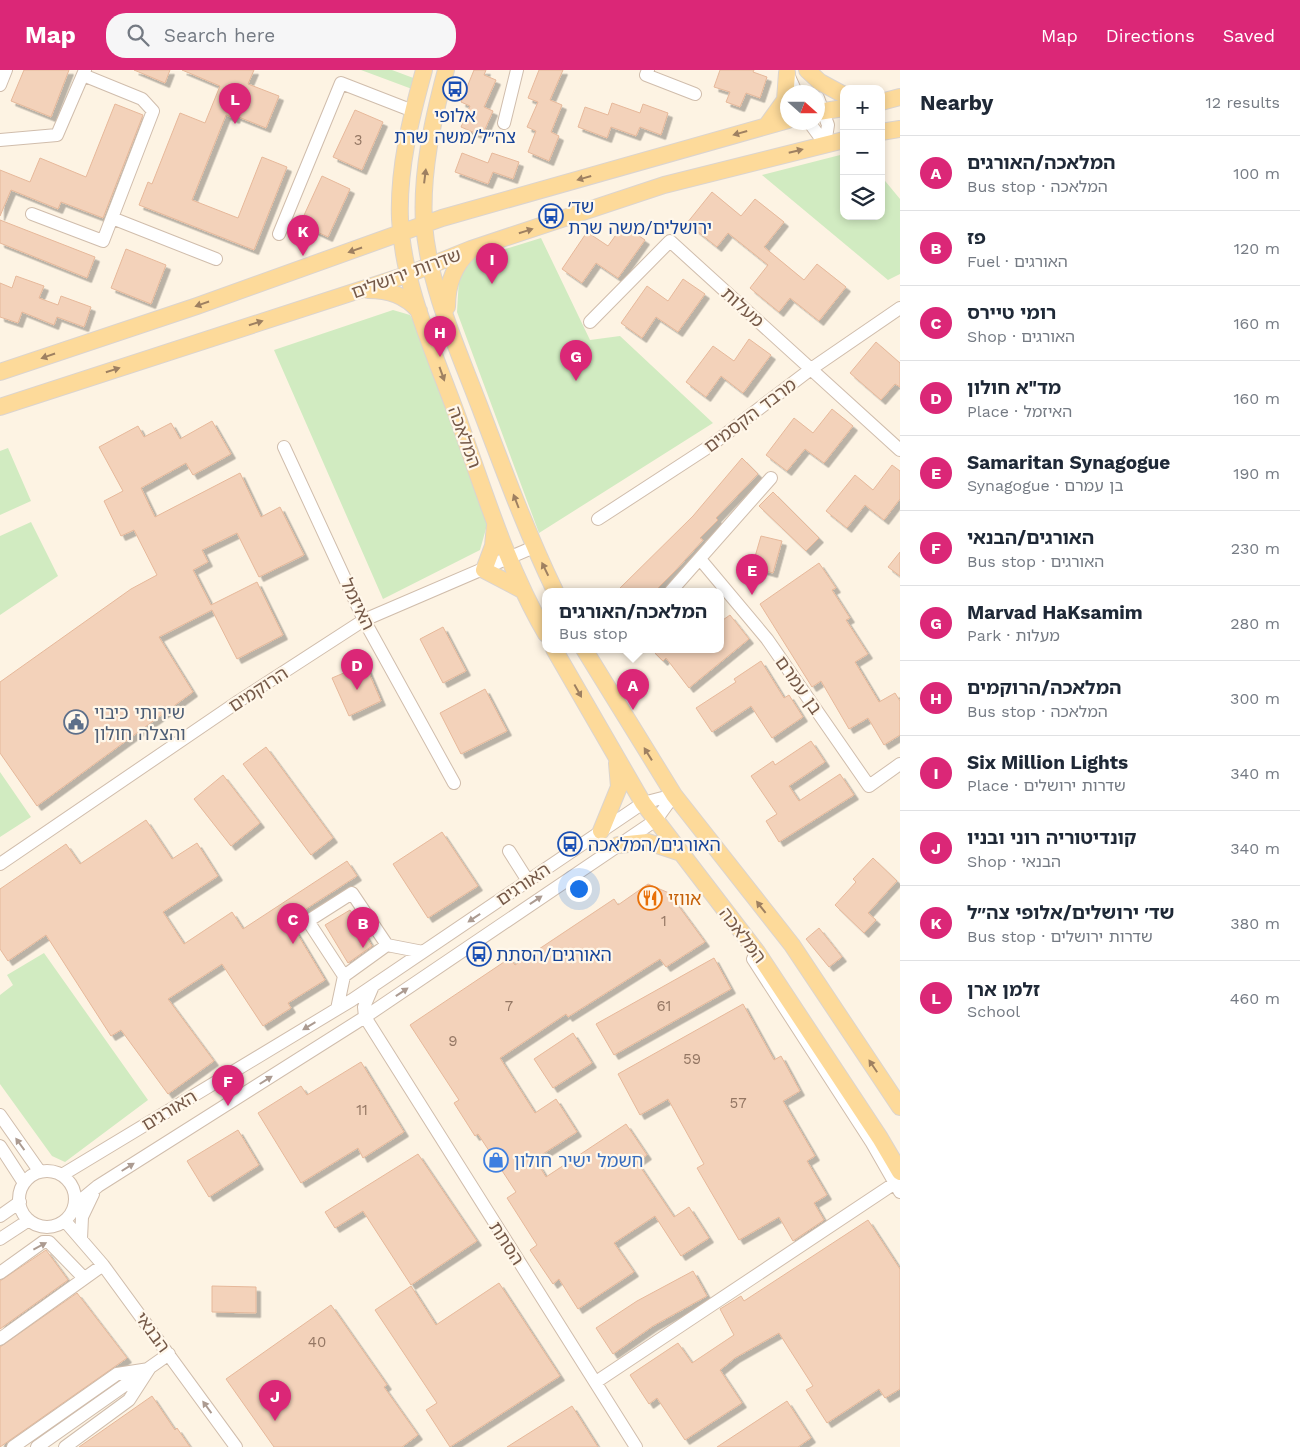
<!DOCTYPE html>
<html lang="en">
<head>
<meta charset="utf-8">
<style>
	:root { --surface:#fff; --page:#f6f6f7; --text:#1f2937; --muted:#747a83; --line:#e0e1e3; --accent:#db2777 }
	body { margin:0; font-family:"Work Sans","Noto Sans Hebrew",sans-serif; background:var(--page); color:var(--text) }
	.controls { position:absolute; right:15px; top:15px; display:grid; overflow:hidden; border-radius:10px; box-shadow:0 2px 8px #0003 }
	.controls button { width:45px; height:45px; display:grid; place-items:center; padding:0; border:0; border-bottom:1px solid var(--line); background:var(--surface); color:var(--text); font:25px sans-serif }
	.compass { position:absolute; left:780px; top:15px; width:45px; height:45px; border-radius:50%; background:var(--surface); box-shadow:0 2px 8px #0003; rotate:111deg }
	.you { position:absolute; left:578px; top:818px; width:18px; height:18px; margin:-12px; border:4px solid #fff; border-radius:50%; background:#1a73e8; box-shadow:0 0 0 8px #1a73e833 }
	.badge { display:grid; place-items:center; width:32px; height:32px; border-radius:50%; background:var(--accent); color:#fff; font-size:16px; font-weight:700 }
	.pin { position:absolute; translate:-50% -41px; filter:drop-shadow(0 1px 2px #0008) }
	.pin::after { content:''; position:absolute; top:26px; width:18px; height:15px; background:inherit; clip-path:polygon(0 0,100% 0,50% 100%) }
	.popup { position:absolute; left:542px; top:518px; width:182px; height:65px; box-sizing:border-box; display:grid; place-content:center; border-radius:10px; background:var(--surface); filter:drop-shadow(0 1px 4px #0005); font-size:16px; white-space:nowrap; color:var(--muted) }
	.popup b { font-size:19px; color:var(--text) }
	.popup::after { content:''; position:absolute; left:50%; top:100%; margin-left:-10px; border:10px solid transparent; border-top-color:var(--surface) }
	.list { margin:0; padding:0; list-style:none }
	h2 { display:flex; justify-content:space-between; align-items:center; height:65px; margin:0; padding:0 20px; font-size:21px }
	h2 small { font-size:16px; font-weight:400; color:var(--muted) }
	.list li { display:grid; grid-template-columns:32px 1fr auto; gap:15px; align-items:center; box-sizing:border-box; height:75px; padding:0 20px; border-top:1px solid var(--line) }
	.list b { display:block; font-size:19px; white-space:nowrap }
	.list p { margin:0; font-size:16px; white-space:nowrap; color:var(--muted) }
	.list em { font-size:16px; font-style:normal; color:var(--muted) }
	.icon { flex:none; width:28px; height:28px; fill:none; stroke:currentColor; stroke-width:2; stroke-linecap:round; stroke-linejoin:round }
	.map { position:relative; flex:none; width:900px; height:1377px; overflow:hidden }
	header { display:flex; align-items:center; gap:30px; box-sizing:border-box; height:70px; padding:0 25px; background:var(--accent); color:#fff }
	header strong { font-size:24px }
	nav { display:flex; gap:28px; margin-inline-start:auto; font-size:18px }
	.search { width:350px; height:45px; background:var(--page); display:flex; align-items:center; gap:12px; box-sizing:border-box; padding:0 18px; border-radius:20px; color:var(--muted); font-size:19px }
	main { display:flex }
	aside { flex:1; background:var(--surface) }
	.map>svg:first-child { display:block }
	.green { fill:#d1ebc1 }
	.building { fill:#f3d2ba; stroke:#e6b89a; filter:url(#shadow) }
	.lines { fill:none; stroke-linecap:round; stroke-linejoin:round }
	.minor-casing { stroke:#d0bdac; stroke-width:14 }
	.major-casing { stroke:#dbd4cf; stroke-width:18 }
	.minor { stroke:#fff; stroke-width:12 }
	.major { stroke:#fdda9a; stroke-width:16 }
	.oneway { fill:#9e8061 }
	.oneway2 { fill:#ac9b91 }
	.labels { text-anchor:middle; dominant-baseline:central; stroke-width:4.5; stroke-linejoin:round; paint-order:stroke }
	.number-label { font-size:15px; fill:#947764 }
	.transit-label { font-size:18px; fill:#164399; stroke:#fff7ea; text-anchor:start }
	.street-label { font-size:18px; fill:#755948; stroke:#fff7ea }
	.service-label { font-size:18px; fill:#4e5e75; stroke:#fff7ea; text-anchor:start }
	.food-label { font-size:18px; fill:#c56008; stroke:#fff7ea; text-anchor:start }
	.shop-label { font-size:18px; fill:#366cbe; stroke:#fff7ea; text-anchor:start }
</style>
</head>
<body>
<header>
<strong>Map</strong>
<div class="search"><svg class="icon" aria-label="search" viewBox="0 0 24 24"><circle cx="10" cy="10" r="6"/><path d="M15 15l6 6"/></svg>Search here</div>
<nav><a>Map</a><a>Directions</a><a>Saved</a></nav>
</header>
<main>
<div class="map">
<svg width="900" height="1377" viewBox="0 0 900 1377">
	<defs>
		<filter id="shadow"><feDropShadow dx="4.5" dy="4.5" stdDeviation="0" flood-color="#0004"/></filter>
	</defs>
	<rect width="100%" height="100%" fill="#fdf3e3"/>
	<path class="green" d="M361,0h31l24,9 -4,10z
		M844,84v62h37v-40l19,23v75l-12,6 -126,-105z
		M541,168l49,102 30,-4 93,87 -174,110 -82,-221 2,-34 14,-19z
		M393,240l17,5 6,11 73,192 -9,32 -97,49 -109,-249z
		M8,378l23,53 -31,14v-64z
		M31,452l27,54 -58,39v-79z
		M0,702l31,45 -31,20z
		M44,883l104,147 -83,62 -13,-6 -52,-72v-89l13,-10 -6,-10z"/>
	<path class="building" d="M24,0h45l-18,47 -40,-16z
		M134,0h36l-5,13z
		M182,0h72l-6,14 31,12 -13,32 -30,-12 -1,3 -9,-4 -34,85 46,18 24,-61 25,10 -33,83 -115,-45 9,-23 4,2 28,-71 25,10 15,-37z
		M474,0h12l-2,5 12,5 -12,27 9,4 -11,25 -21,-9 9,-21 -9,-4z
		M539,0h24l-13,30 12,5 -11,27 8,4 -10,25 -21,-9 8,-21 -9,-4 11,-25 -10,-4z
		M720,0h34l-1,2 14,5 -7,21 -14,-5 -6,14 -14,-5 4,-10 -16,-5z
		M612,33l28,10 3,-9 25,9 -7,22 -21,-8 -4,9 -25,-9 -4,11 -29,-11 7,-20 23,8z
		M115,34l28,11 -40,103 -42,-16 -3,7 -47,-19 -11,26v-46l30,12 10,-24 46,19z
		M355,40l28,12 -21,48 -29,-13z
		M462,83l26,10 4,-10 27,9 -6,17 -20,-7 -5,12 -33,-12z
		M322,106l28,13 -22,48 -28,-13z
		M712,122l29,24 14,-17 29,23 -20,25 40,33 13,-16 29,23 -27,34 -29,-23 -11,14 -29,-24 18,-23 -40,-32 -11,14 -30,-24z
		M0,150l95,37 -8,21 -87,-35z
		M623,155l22,15 -27,38 -22,-15 -14,20 -20,-14 25,-37 21,14z
		M126,179l40,16 -15,39 -40,-16z
		M16,206l28,10 -5,12 19,7 3,-9 30,11 -7,20 -27,-10 -3,8 -32,-13 -4,11 -18,-6v-34l12,5z
		M683,209l22,15 -27,38 -22,-15 -14,21 -21,-15 26,-37 21,15z
		M749,269l22,16 -28,38 -22,-17 -15,21 -20,-15 27,-36 21,15z
		M876,272l24,21v24l-5,-3 -14,16 -31,-27z
		M832,339l21,17 -29,37 -19,-14 -18,22 -21,-16 28,-37 19,15z
		M212,351l19,33 -38,21 -7,-12 -45,25 14,29 85,-44 21,44 19,-10 24,48 -45,22 -22,-44 -35,17 6,12 -15,8 18,35 46,-23 26,53 -46,24 -25,-49 -53,27 34,55 -156,114 -37,-53v-71l131,-93 26,-14 -23,-45 -13,6 -17,-35 19,-10 -24,-44 39,-21 6,11 27,-14 9,16z
		M742,388l16,16 -42,44 2,2 -18,18 3,2 -28,31 -20,20h-38l76,-75z
		M892,395l8,6v28l-16,21 -19,-15 -18,23 -21,-17 29,-36 18,15z
		M773,422l46,46 -13,13 -47,-45z
		M761,466l21,5 -9,32 -21,-6z
		M900,482v24l-12,-9z
		M819,493l17,25 -4,2 18,28 -4,2 22,34 -13,8 24,40 16,-9 5,8v34l-16,10 -16,-27 -19,11 -28,-48 -9,6 -52,-83z
		M730,545l19,24 -60,49 -23,-30 -3,3 -12,-12h69v-27z
		M443,557l23,44 -23,12 -23,-44z
		M761,591l23,37 5,-3 14,22 -31,21 -21,-32 -39,26 -16,-24 40,-26 -2,-3z
		M365,594l16,37 -32,15 -17,-38z
		M485,619l22,42 -46,23 -21,-41z
		M811,671l14,21 -36,24 10,15 41,-27 14,21 -75,47 -13,-21 11,-7 -26,-38 22,-15 2,4z
		M266,677l67,91 -22,17 -68,-91z
		M223,705l37,48 -29,23 -37,-47z
		M146,750l26,39 25,-16 21,33 -55,36 21,32 48,-32 11,17 104,-68 10,15 -68,44 36,60 -37,23 3,5 -28,18 -41,-62 -54,35 46,62 -46,33 -47,-64 -10,6 -65,-101 -38,26 -8,-12v-60l66,-45 14,20z
		M442,762l36,54 -50,32 -35,-54z
		M873,788l24,23 -29,32 8,7 -12,13 -29,-28 21,-23 -3,-3z
		M648,814l21,9 36,49 -39,25 -6,-8 -92,58 -2,-3 -66,44 35,55 21,-14 21,33 -42,27 11,18 80,-53 21,31 -10,7 37,55 15,-10 20,31 -28,18 -26,-40 -41,27 20,29 -56,37 -19,-30 -6,5 -23,-34 7,-5 -30,-47 9,-6 -38,-58 -3,2 -21,-33 5,-3 -49,-75 100,-67 5,7 99,-66 4,6z
		M350,840l22,36 -24,17 -23,-38z
		M819,858l23,29 -13,10 -23,-28z
		M714,888l17,31 -117,66 -18,-31z
		M743,934l31,56 7,-4 19,35 -17,10 32,55 -8,5 20,34 -13,8 10,17 -31,21 -14,-24 -40,23 -42,-72 7,-4 -36,-65 -28,16 -22,-41z
		M573,963l19,30 -39,25 -19,-29z
		M361,992l43,70 -41,26 -5,-10 -57,35 -43,-70 43,-27 6,9z
		M238,1060l21,35 -50,32 -22,-36z
		M418,1084l59,87 -66,44 -48,-74 -28,17 -10,-16z
		M868,1150l32,49v120l-15,9 -6,-9 -52,34 -21,-33 7,-4 -34,-53 -44,25 -15,12 22,33 -57,37 -28,-42 -8,6 -19,-29 48,-32 14,20 42,-28 -14,-26 21,-13 3,5z
		M46,1180l22,30 -68,49v-48z
		M693,1201l14,25 -54,30 -40,28 -17,-26 41,-27z
		M499,1213l61,93 -110,71 -24,-37 11,-7 -62,-93 36,-24 25,39z
		M212,1216l44,1v26l-44,-1z
		M77,1223l50,65 -127,89v-100z
		M331,1235l56,80 -3,2 34,48 -16,12h-128l-48,-68z
		M152,1326l23,34 2,-2 13,19h-111z
		M787,1331l24,37 -13,9h-81z
		M572,1336l26,41h-91z"/>
	<g class="lines">
		<g class="minor-casing">
			<path id="minor" d="M648,0l-2,5 49,19
				M787,2l9,20
				M0,15l6,-15
				M818,28l10,27 -3,19
				M809,52l16,22
				M504,53l13,-53
				M0,70l57,-5 28,-65
				M32,144l71,27 50,-130 -11,-12 -59,-24
				M112,148l104,41
				M279,164l62,-151 72,28
				M590,252l80,-81 230,209
				M284,377l80,173 90,163
				M598,449l112,-73 101,-77 89,-61
				M700,489l67,80 102,147 31,-22
				M671,521l100,-113
				M509,781l19,30
				M0,794l239,-163 125,-81 170,-73
				M753,889l119,184 28,49
				M344,906l-36,-55 44,-28 35,52
				M373,916l-9,21 1,10 271,430
				M337,939l7,-33 43,-31 36,7
				M0,1045l40,57
				M0,1076l24,37
				M19 1129a28 28 0 1 1 56 0a28 28 0 1 1-56 0Z
				M62,1105l290,-175 291,-197 31,-8
				M75,1135l23,-19 267,-169 291,-197 18,-25
				M0,1146l20,-14
				M65,1151l38,44 133,182
				M0,1169l29,-19
				M81,1169l1,-22 11,-23
				M0,1203l43,-31h6l35,36
				M0,1269l103,-74
				M596,1312l299,-199
				M13,1377l104,-73 32,-5 -20,31 -64,47
				M37,1377l132,-93"/>
		</g>
		<g class="major-casing">
			<path id="major" d="M424,0c-13,47 -26,99 -24,149 3,68 35,135 58,199 26,73 49,149 88,216
				M446,0c-13,49 -25,102 -22,154 5,63 33,123 55,181 24,63 47,126 76,186
				M807,0l13,12 24,13
				M881,32l19,-5
				M818,42l26,-4
				M767,55l18,-25 2,-27
				M881,62l19,-3
				M368,220c21,0 37,5 51,21
				M447,237c0,-22 6,-41 23,-56
				M0,302l197,-66 245,-88 346,-98
				M0,337l409,-133 62,-25 193,-64 180,-45
				M495,455l-2,21 -9,24 38,20
				M554,579l89,154 114,149 123,186 20,34
				M584,579l90,146 118,150 108,162
				M601,761l18,-44 -2,-24
				M618,775l30,-3 33,11"/>
		</g>
		<use href="#minor" class="minor"/>
		<use href="#major" class="major"/>
	</g>
	<defs><path id="oneway-solid" d="M-6-.8H1V-3.2L6.5 0L1 3.2V.8H-6Z" transform="scale(1.25)"/></defs>
	<g class="oneway">
		<use href="#oneway-solid" transform="translate(740 63) rotate(164)"/>
		<use href="#oneway-solid" transform="translate(796 81) rotate(-14)"/>
		<use href="#oneway-solid" transform="translate(425 106) rotate(-83)"/>
		<use href="#oneway-solid" transform="translate(584 108) rotate(164)"/>
		<use href="#oneway-solid" transform="translate(526 161) rotate(-18)"/>
		<use href="#oneway-solid" transform="translate(355 180) rotate(161)"/>
		<use href="#oneway-solid" transform="translate(202 234) rotate(161)"/>
		<use href="#oneway-solid" transform="translate(256 253) rotate(-18)"/>
		<use href="#oneway-solid" transform="translate(48 286) rotate(161)"/>
		<use href="#oneway-solid" transform="translate(113 300) rotate(-18)"/>
		<use href="#oneway-solid" transform="translate(442 304) rotate(70)"/>
		<use href="#oneway-solid" transform="translate(516 431) rotate(-111)"/>
		<use href="#oneway-solid" transform="translate(545 499) rotate(-116)"/>
		<use href="#oneway-solid" transform="translate(578 621) rotate(61)"/>
		<use href="#oneway-solid" transform="translate(648 684) rotate(-122)"/>
		<use href="#oneway-solid" transform="translate(761 837) rotate(-128)"/>
		<use href="#oneway-solid" transform="translate(873 996) rotate(-124)"/>
	</g>
	<g class="oneway2">
		<use href="#oneway-solid" transform="translate(536 830) rotate(-34)"/>
		<use href="#oneway-solid" transform="translate(474 848) rotate(146)"/>
		<use href="#oneway-solid" transform="translate(402 922) rotate(-34)"/>
		<use href="#oneway-solid" transform="translate(309 956) rotate(149)"/>
		<use href="#oneway-solid" transform="translate(266 1010) rotate(-32)"/>
		<use href="#oneway-solid" transform="translate(20 1074) rotate(-126)"/>
		<use href="#oneway-solid" transform="translate(128 1097) rotate(-32)"/>
		<use href="#oneway-solid" transform="translate(40 1176) rotate(-28)"/>
		<use href="#oneway-solid" transform="translate(207 1337) rotate(-126)"/>
	</g>
	<defs>
		<g id="bus-ring" transform="scale(1.25)"><circle r="9.5" fill="#fff7ea" stroke="#1a4fb4" stroke-width="1.5"/><path d="M-5-6H5V4H4V6H2V4H-2V6H-4V4H-5ZM-3.5-4V0h7V-4ZM-3.5 1.2v1.5H-2V1.2ZM2 1.2v1.5H3.5V1.2Z" fill="#1a4fb4"/></g>
		<g id="civic-ring" transform="scale(1.25)"><circle r="9.5" fill="#fff7ea" stroke="#5c6f8a" stroke-width="1.5"/><path d="M-.6-6.5H3V-4.5H.6V-3L4-1V1h2V6H-6V1h2V-1L-.6-3ZM-1.2 2.5V6h2.4V2.5Z" fill="#5c6f8a"/></g>
		<g id="restaurant-ring" transform="scale(1.25)"><circle r="9.5" fill="#fff7ea" stroke="#e8710a" stroke-width="1.5"/><path d="M-5-6h1v4h1v-4h1v4h1v-4h1v5L-1.5 .5V6h-2V.5L-5-1ZM5-6V6H3V1.5H1.5Q1.5-4 5-6Z" fill="#e8710a"/></g>
		<g id="shop-ring" transform="scale(1.25)"><circle r="9.5" fill="#fff7ea" stroke="#3f7fe0" stroke-width="1.5"/><path d="M-5-2.5h2.3a2.7 3.5 0 0 1 5.4 0H5L5.5 6h-11ZM-1.5-2.5h3a1.5 2.3 0 0 0-3 0Z" fill="#3f7fe0"/></g>
	</defs>
	<g fill-rule="evenodd">
		<use href="#bus-ring" x="455" y="19"/>
		<use href="#bus-ring" x="551" y="146"/>
		<use href="#civic-ring" x="76" y="652"/>
		<use href="#bus-ring" x="570" y="774"/>
		<use href="#restaurant-ring" x="650" y="828"/>
		<use href="#bus-ring" x="479" y="884"/>
		<use href="#shop-ring" x="496" y="1090"/>
	</g>
	<g class="labels">
		<g class="number-label">
			<text x="358" y="70">3</text>
			<text x="664" y="851">1</text>
			<text x="509" y="936">7</text>
			<text x="664" y="936">61</text>
			<text x="453" y="971">9</text>
			<text x="692" y="989">59</text>
			<text x="738" y="1033">57</text>
			<text x="362" y="1040">11</text>
			<text x="317" y="1272">40</text>
		</g>
		<g class="transit-label">
			<text x="455" y="45" text-anchor="middle">אלופי<tspan x="455" dy="21">צה״ל/משה שרת</tspan></text>
			<text x="568" y="136">שד׳<tspan x="568" dy="21">ירושלים/משה שרת</tspan></text>
			<text x="588" y="774">האורגים/המלאכה</text>
			<text x="496" y="884">האורגים/הסתת</text>
		</g>
		<g class="street-label">
			<text transform="translate(406 203) rotate(-20)">שדרות ירושלים</text>
			<text transform="translate(743 237) rotate(42)">מעלות</text>
			<text transform="translate(750 345) rotate(-37)">מרבד הקסמים</text>
			<text transform="translate(465 367) rotate(70)">המלאכה</text>
			<text transform="translate(358 534) rotate(64)">האיזמל</text>
			<text transform="translate(799 615) rotate(55)">בן עמרם</text>
			<text transform="translate(258 619) rotate(-33)">הרוקמים</text>
			<text transform="translate(523 814) rotate(-34)">האורגים</text>
			<text transform="translate(743 865) rotate(53)">המלאכה</text>
			<text transform="translate(169 1040) rotate(-31)">האורגים</text>
			<text transform="translate(507 1173) rotate(57)">הסתת</text>
			<text transform="translate(153 1262) rotate(54)">הבנאי</text>
		</g>
		<g class="service-label">
			<text x="94" y="642">שירותי כיבוי<tspan x="94" dy="21">והצלה חולון</tspan></text>
		</g>
		<g class="food-label">
			<text x="668" y="828">אווזי</text>
		</g>
		<g class="shop-label">
			<text x="514" y="1090">חשמל ישיר חולון</text>
		</g>
	</g>
</svg>
<div class="controls">
<button>+</button>
<button>−</button>
<button><svg class="icon" aria-label="layers" viewBox="0 0 24 24"><path d="M12 4l9 5-9 5-9-5zM3 14l9 5 9-5"/></svg></button>
</div>
<svg class="compass" viewBox="-18 -18 36 36"><path d="M0-13l5 13h-10z" fill="#e53935"/><path d="M0 13l5-13h-10z" fill="#747a83"/></svg>
<div class="you"></div>
<div class="pin badge" style="left:633px;top:640px">A</div>
<div class="popup"><b>המלאכה/האורגים</b>Bus stop</div>
<div class="pin badge" style="left:363px;top:878px">B</div>
<div class="pin badge" style="left:293px;top:874px">C</div>
<div class="pin badge" style="left:357px;top:620px">D</div>
<div class="pin badge" style="left:752px;top:525px">E</div>
<div class="pin badge" style="left:228px;top:1036px">F</div>
<div class="pin badge" style="left:576px;top:311px">G</div>
<div class="pin badge" style="left:440px;top:287px">H</div>
<div class="pin badge" style="left:492px;top:214px">I</div>
<div class="pin badge" style="left:275px;top:1351px">J</div>
<div class="pin badge" style="left:303px;top:186px">K</div>
<div class="pin badge" style="left:235px;top:54px">L</div>
</div>
<aside>
<h2>Nearby<small>12 results</small></h2>
<ul class="list">
<li><span class="badge">A</span><div><b>המלאכה/האורגים</b><p>Bus stop · המלאכה</p></div><em>100 m</em></li>
<li><span class="badge">B</span><div><b>פז</b><p>Fuel · האורגים</p></div><em>120 m</em></li>
<li><span class="badge">C</span><div><b>רומי טיירס</b><p>Shop · האורגים</p></div><em>160 m</em></li>
<li><span class="badge">D</span><div><b>מד&quot;א חולון</b><p>Place · האיזמל</p></div><em>160 m</em></li>
<li><span class="badge">E</span><div><b>Samaritan Synagogue</b><p>Synagogue · בן עמרם</p></div><em>190 m</em></li>
<li><span class="badge">F</span><div><b>האורגים/הבנאי</b><p>Bus stop · האורגים</p></div><em>230 m</em></li>
<li><span class="badge">G</span><div><b>Marvad HaKsamim</b><p>Park · מעלות</p></div><em>280 m</em></li>
<li><span class="badge">H</span><div><b>המלאכה/הרוקמים</b><p>Bus stop · המלאכה</p></div><em>300 m</em></li>
<li><span class="badge">I</span><div><b>Six Million Lights</b><p>Place · שדרות ירושלים</p></div><em>340 m</em></li>
<li><span class="badge">J</span><div><b>קונדיטוריה רוני ובניו</b><p>Shop · הבנאי</p></div><em>340 m</em></li>
<li><span class="badge">K</span><div><b>שד׳ ירושלים/אלופי צה״ל</b><p>Bus stop · שדרות ירושלים</p></div><em>380 m</em></li>
<li><span class="badge">L</span><div><b>זלמן ארן</b><p>School</p></div><em>460 m</em></li>
</ul>
</aside>
</main>
</body>
</html>
